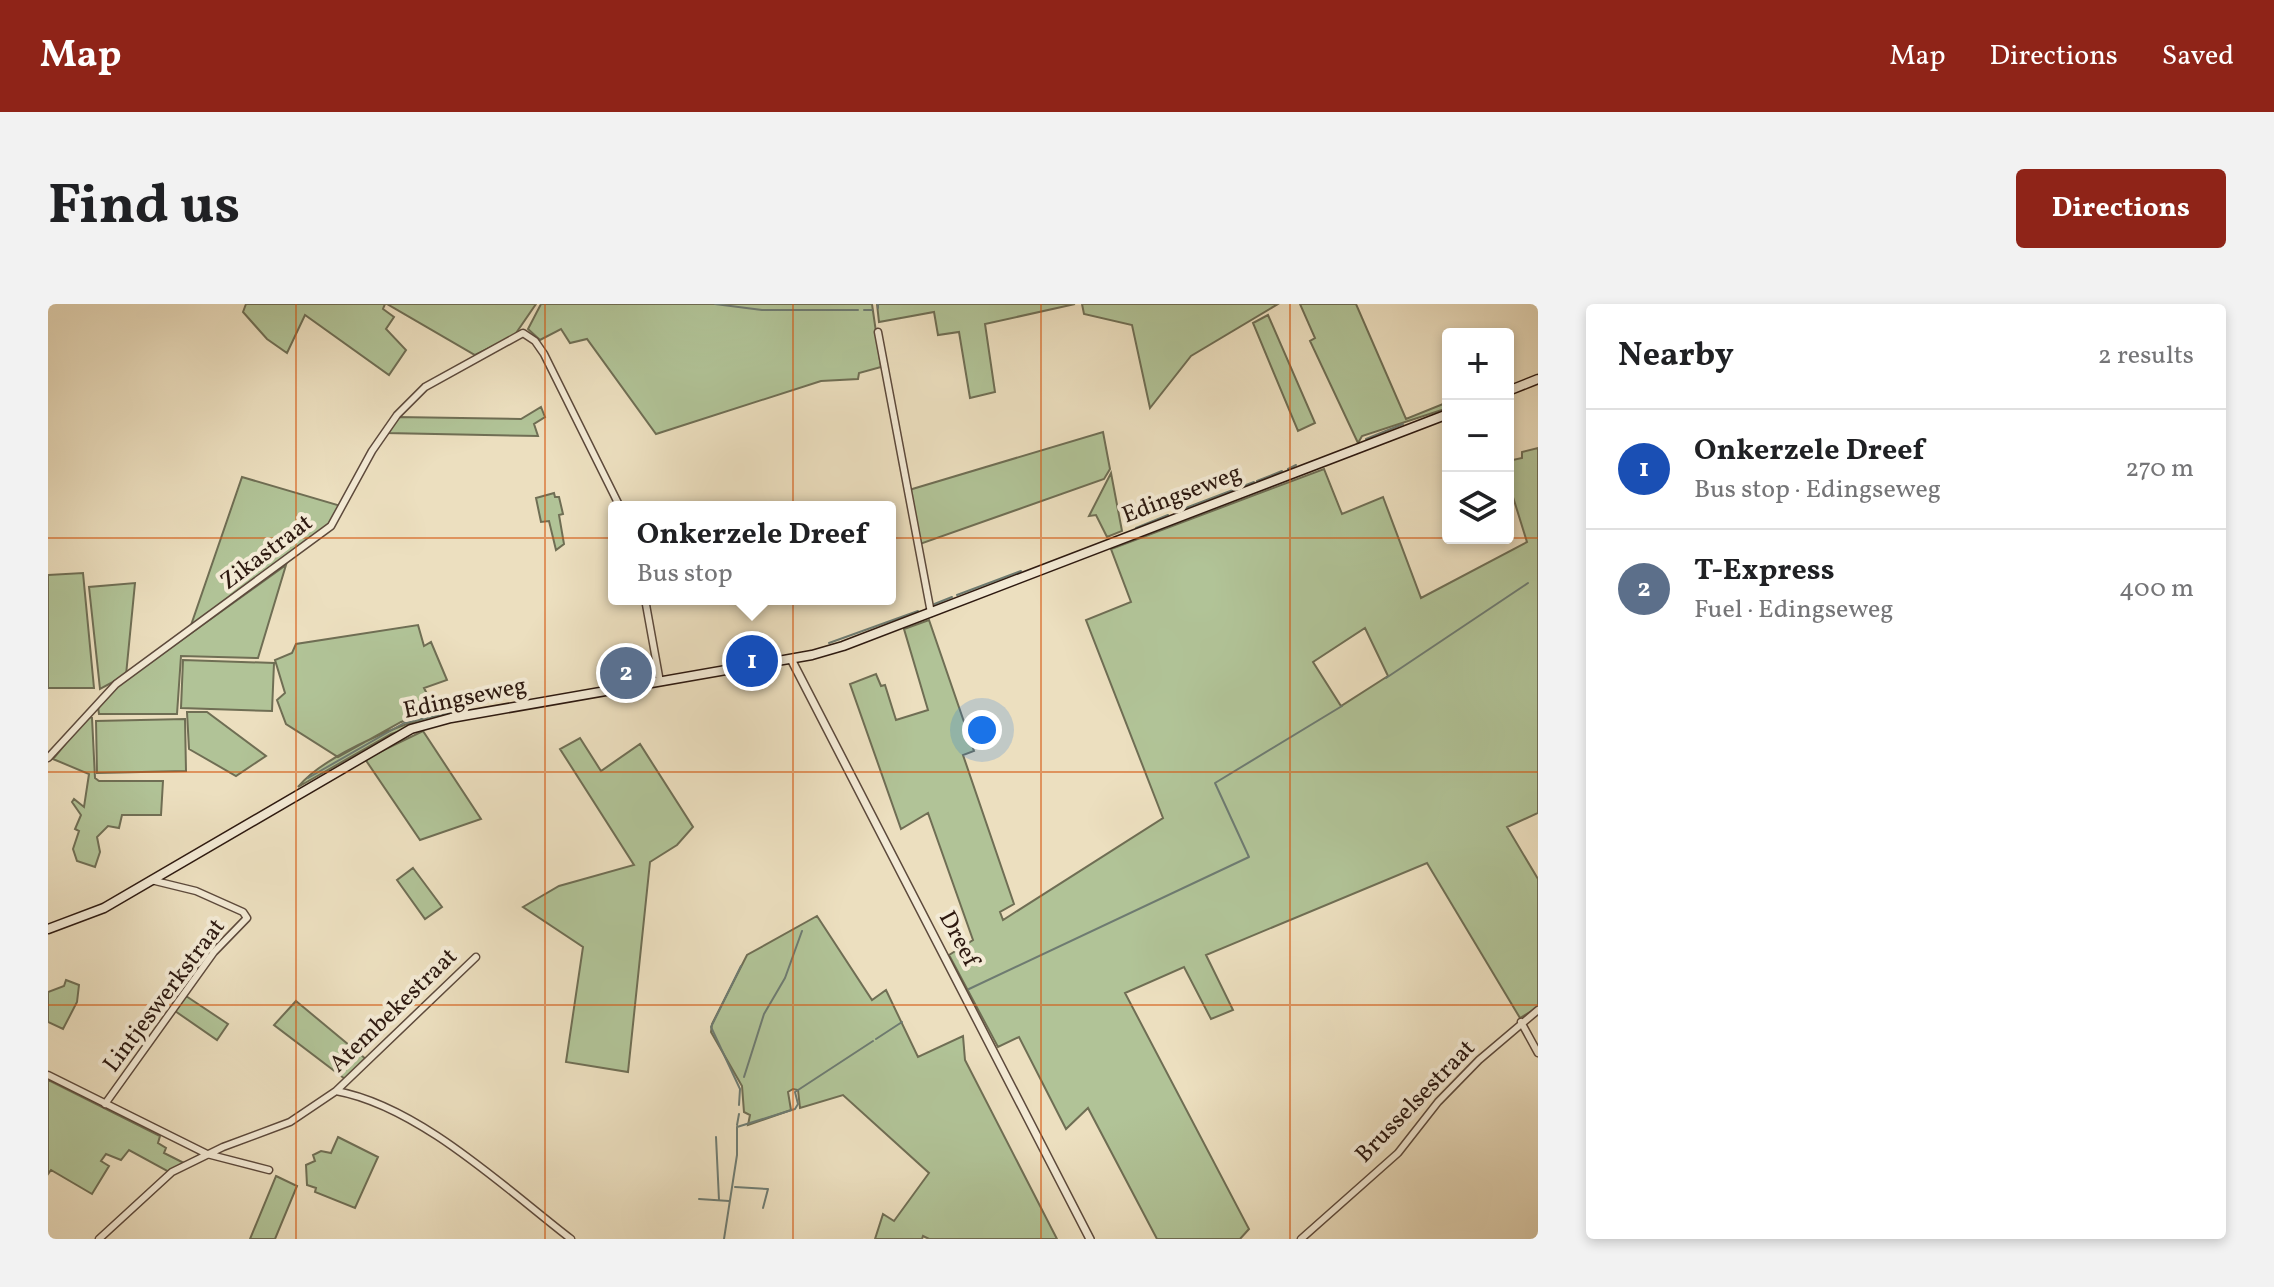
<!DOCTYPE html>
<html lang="en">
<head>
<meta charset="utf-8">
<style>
	:root { --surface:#fff; --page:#f2f2f2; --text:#202124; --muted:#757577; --line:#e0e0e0; --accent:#8f2418 }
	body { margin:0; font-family:Vollkorn,serif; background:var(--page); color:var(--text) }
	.controls { position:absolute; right:24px; top:24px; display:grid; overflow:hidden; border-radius:8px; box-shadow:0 4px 12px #0003 }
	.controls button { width:72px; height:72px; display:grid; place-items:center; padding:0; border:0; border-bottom:2px solid var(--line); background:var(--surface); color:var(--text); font:40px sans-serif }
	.you { position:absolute; left:934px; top:426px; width:28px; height:28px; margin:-20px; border:6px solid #fff; border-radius:50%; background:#1a73e8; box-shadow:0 0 0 12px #1a73e833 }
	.badge { display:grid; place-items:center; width:52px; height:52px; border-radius:50%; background:var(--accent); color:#fff; font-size:26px; font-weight:700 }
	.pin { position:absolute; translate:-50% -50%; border:4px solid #fff; box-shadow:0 2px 8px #0006 }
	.popup { position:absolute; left:560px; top:197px; width:288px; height:104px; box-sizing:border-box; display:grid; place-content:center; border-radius:8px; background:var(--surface); filter:drop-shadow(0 2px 6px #0005); font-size:26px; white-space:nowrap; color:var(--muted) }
	.popup b { font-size:30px; color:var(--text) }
	.popup::after { content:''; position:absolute; left:50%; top:100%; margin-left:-16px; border:16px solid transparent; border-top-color:var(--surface) }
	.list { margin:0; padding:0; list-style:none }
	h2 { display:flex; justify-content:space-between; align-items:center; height:104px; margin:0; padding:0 32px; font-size:34px }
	h2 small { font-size:26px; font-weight:400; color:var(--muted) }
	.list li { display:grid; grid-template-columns:52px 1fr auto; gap:24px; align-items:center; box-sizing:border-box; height:120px; padding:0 32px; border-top:2px solid var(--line) }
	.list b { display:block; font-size:30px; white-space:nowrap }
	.list p { margin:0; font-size:26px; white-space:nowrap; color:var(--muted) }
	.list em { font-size:26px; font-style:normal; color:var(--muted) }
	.icon { flex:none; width:44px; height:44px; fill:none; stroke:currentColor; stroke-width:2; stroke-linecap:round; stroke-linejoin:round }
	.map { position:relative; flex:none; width:1490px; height:935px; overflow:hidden; border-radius:8px }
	header { display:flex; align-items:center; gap:48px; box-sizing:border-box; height:112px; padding:0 40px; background:var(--accent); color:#fff }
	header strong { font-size:38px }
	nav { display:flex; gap:44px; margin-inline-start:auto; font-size:28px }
	.intro { display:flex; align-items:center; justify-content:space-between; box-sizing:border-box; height:192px; padding:0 48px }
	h1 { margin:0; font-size:56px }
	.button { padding:20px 36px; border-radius:8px; background:var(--accent); color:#fff; font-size:28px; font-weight:700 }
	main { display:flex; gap:48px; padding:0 48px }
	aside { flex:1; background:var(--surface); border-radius:8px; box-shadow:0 4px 12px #0003 }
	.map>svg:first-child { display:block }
	.green { fill:#b1c397; stroke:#6f6e54; stroke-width:2; fill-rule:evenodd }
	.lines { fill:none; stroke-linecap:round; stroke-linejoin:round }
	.stream { stroke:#6e7b71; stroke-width:2 }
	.minor-casing { stroke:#5d4a3c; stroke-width:9 }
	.tertiary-casing { stroke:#5d4a3c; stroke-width:10 }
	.secondary-casing { stroke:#2d1910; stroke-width:11 }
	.minor { stroke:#f3ead5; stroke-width:6 }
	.tertiary { stroke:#f3ead5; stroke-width:7 }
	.secondary { stroke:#f3ead5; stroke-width:8 }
	.grid { fill:none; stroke:#d5530c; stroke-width:2; stroke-opacity:0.55 }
	.labels { text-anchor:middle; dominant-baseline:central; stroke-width:8; stroke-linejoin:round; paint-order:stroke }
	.street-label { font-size:24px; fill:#2d1910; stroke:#f3ead5 }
</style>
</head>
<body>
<header>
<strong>Map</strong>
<nav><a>Map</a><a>Directions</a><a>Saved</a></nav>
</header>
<div class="intro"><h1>Find us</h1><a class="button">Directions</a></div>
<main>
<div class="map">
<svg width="1490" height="935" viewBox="0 0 1490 935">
	<rect width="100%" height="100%" fill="#ecdfbf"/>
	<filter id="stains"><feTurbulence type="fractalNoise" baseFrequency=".0025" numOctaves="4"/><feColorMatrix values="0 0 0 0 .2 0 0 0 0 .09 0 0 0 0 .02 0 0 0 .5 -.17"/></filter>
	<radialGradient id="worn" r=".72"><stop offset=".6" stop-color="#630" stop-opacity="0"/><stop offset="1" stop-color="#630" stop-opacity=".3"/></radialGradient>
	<path class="green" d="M198,0h139l-2,5 11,8 -8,12 20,21 -17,25 -84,-60 -18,38 -20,-14 -24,-27z
		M339,0h149l-22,32 -39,19z
		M493,0h331l9,63 -22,6 -1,6 -37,2 -165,53 -69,-95 -17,4 -9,-14 -21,11 -12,-11z
		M829,0h198l-90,20 10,68 -25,6 -11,-66 -21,3 -4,-23 -55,10z
		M1034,0h196l-87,52 -41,52 -18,-83 -48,-11z
		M1252,0h56l50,115 42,-17v6l-86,28 -4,7 -48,-102 5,-3z
		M1220,11l47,108 -17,8 -45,-108z
		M493,103l4,10 -11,7 4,12 -152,-3 11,-16 124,2z
		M1055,128l7,37 -6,10 -184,65 -11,-54z
		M1490,144v365l-31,14 31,52v128l-18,11 -93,-155 -221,92 27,55 -22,9 -27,-52 -59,26 124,236 -9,10h-83l-69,-131 -22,21 -47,-92 -21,10 -49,-92 24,-15 -45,-127 -27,16 -51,-145 26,-10 5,12 4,-1 11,35 32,-10 -24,-81 25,-9 45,131 -11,4 51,149 -14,8 3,8 160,-102 -77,-198 45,-18 -20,-53 213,-80 18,45 41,-17 38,101 106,-56 -19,-61v-20l14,-3v-6zM1317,324l23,48 -47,30 -28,-44z
		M1063,169l11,58 -15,6 -11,-22 -7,1z
		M194,173l99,29 -10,18 -142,107z
		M506,189l1,4h4l4,17 -4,1 5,29 -8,6 -7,-29 -8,1 -5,-24z
		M238,261l-28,93 -77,-2 -4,58h-78l-1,-7 18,-20z
		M35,269l11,115h-46v-113z
		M87,279l-9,92 -26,14 -11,-102z
		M370,321l6,21 7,-4 16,38 -23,8 12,23 -35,11 -63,35 -52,-33 -9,-24 8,-7 -10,-33 17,-7 4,-9z
		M135,356l91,3 -2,48 -91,-3z
		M409,407l-1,3 -65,20 -93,53c26,-32 118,-72 159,-76z
		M139,408h20l59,44 -30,20 -47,-27z
		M40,412l4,2 3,60 4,3h64l-2,34h-39l-3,13 -11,-2 -11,11 3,15 -5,15 -18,-6 -4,-12 6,-18 -4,-2 6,-14 -9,-13 2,-3 10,8 5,-33 -36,-15z
		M137,415l1,52 -89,2 -1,-52z
		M375,427l58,88 -61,21 -55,-81z
		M532,434l21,33 39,-27 53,83 -16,18 -27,17 -22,210 -62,-10 17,-115 -60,-40 36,-21 75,-21 -74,-116z
		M365,564l29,39 -17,12 -28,-39z
		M769,612l55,84 14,-10 32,67 45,-21 2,24 92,179h-128l-6,-3 -1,3h-47l8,-25 11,7 35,-48 -86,-78 -43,13 -2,-18 -5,-1 -5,3 3,18 -43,15 2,-10 -6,-3 -2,-26 -31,-54 1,-8 35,-69z
		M18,676l13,5 -2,17 -14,27 -15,-7v-30l16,-6z
		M138,692l42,28 -11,16 -42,-29z
		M248,697l71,59 -22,19 -71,-54z
		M0,776l112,56 -2,7 8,5 -2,5 22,11 -17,8 -40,-22 -8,10 -15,-6 -5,7 8,5 -17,28 -41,-24 -3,4z
		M290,833l40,20 -23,51 -40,-16 1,-4 -9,-3 -1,-20 9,-4 -2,-6 8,-4 10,2z
		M228,872l21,10 -22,53h-25z"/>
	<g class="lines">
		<path class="stream" d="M667,0l47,6h96
			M830,0v4
			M816,6h8
			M1318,135l37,-15
			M1240,165l8,-4
			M1209,177l25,-10
			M1127,208l79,-30
			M1088,224l32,-13
			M909,291l64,-24
			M884,301l20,-8
			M781,339l89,-32
			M1338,374l142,-95
			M260,474l96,-55 48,-11
			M921,685l280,-132 -34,-74 127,-77
			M828,735l26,-17
			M696,773l20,-63 21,-36 17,-47
			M691,801l1,-16 -29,-62 30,-61
			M689,821l2,-11
			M668,833l3,63
			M687,883l33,2 -5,19
			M651,895l30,2
			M676,935l13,-84v-28l58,-18 3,-5 -3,-12 78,-51"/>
		<g class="minor-casing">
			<path id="minor" d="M830,28l53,281
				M597,295l15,83
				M0,454l68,-74 215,-158 41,-75 25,-36 28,-28 98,-54 12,8 9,13 76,153
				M1473,718l17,31
				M0,771l159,79 62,16
				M288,787c83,15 170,98 235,148
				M57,800l109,-152 33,-34 -4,-6 -47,-21 -45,-11
				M51,935l73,-67 51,-25 67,-25 46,-31 140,-134
				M1253,935l97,-86 40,-51 41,-42 59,-50"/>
		</g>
		<g class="tertiary-casing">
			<path id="tertiary" d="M743,355l299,580"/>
		</g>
		<g class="secondary-casing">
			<path id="secondary" d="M1460,87l30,-12
				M0,625l56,-21 307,-179 40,-11 361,-63 31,-9 605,-232"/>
		</g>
		<use href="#minor" class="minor"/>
		<use href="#tertiary" class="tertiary"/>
		<use href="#secondary" class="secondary"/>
	</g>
	<path class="grid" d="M248,0v935M497,0v935M745,0v935M993,0v935M1242,0v935M0,234h1400M1460,234h30M0,468h1490M0,701h1490"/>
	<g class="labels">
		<g class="street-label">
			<text transform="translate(1134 191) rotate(-21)">Edingseweg</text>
			<text transform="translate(219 249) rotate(-37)">Zikastraat</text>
			<text transform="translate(417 395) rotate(-12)">Edingseweg</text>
			<text transform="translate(910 635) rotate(62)">Dreef</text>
			<text transform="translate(117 692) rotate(-53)">Lintjeswerkstraat</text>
			<text transform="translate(346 707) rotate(-44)">Atembekestraat</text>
			<text transform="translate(1368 798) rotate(-46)">Brusselsestraat</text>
		</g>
	</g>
	<rect width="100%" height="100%" filter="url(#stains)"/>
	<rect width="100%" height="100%" fill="url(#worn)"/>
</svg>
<div class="controls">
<button>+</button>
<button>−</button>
<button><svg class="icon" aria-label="layers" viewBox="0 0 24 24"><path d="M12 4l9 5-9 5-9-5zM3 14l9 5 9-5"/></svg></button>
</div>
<div class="you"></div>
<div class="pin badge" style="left:704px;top:357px;background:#1a4fb4">1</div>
<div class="popup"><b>Onkerzele Dreef</b>Bus stop</div>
<div class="pin badge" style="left:578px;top:369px;background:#5c6f8a">2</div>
</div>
<aside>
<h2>Nearby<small>2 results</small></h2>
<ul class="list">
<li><span class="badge" style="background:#1a4fb4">1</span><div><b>Onkerzele Dreef</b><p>Bus stop · Edingseweg</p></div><em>270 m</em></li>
<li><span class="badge" style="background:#5c6f8a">2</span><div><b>T-Express</b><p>Fuel · Edingseweg</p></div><em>400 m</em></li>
</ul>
</aside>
</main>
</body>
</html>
